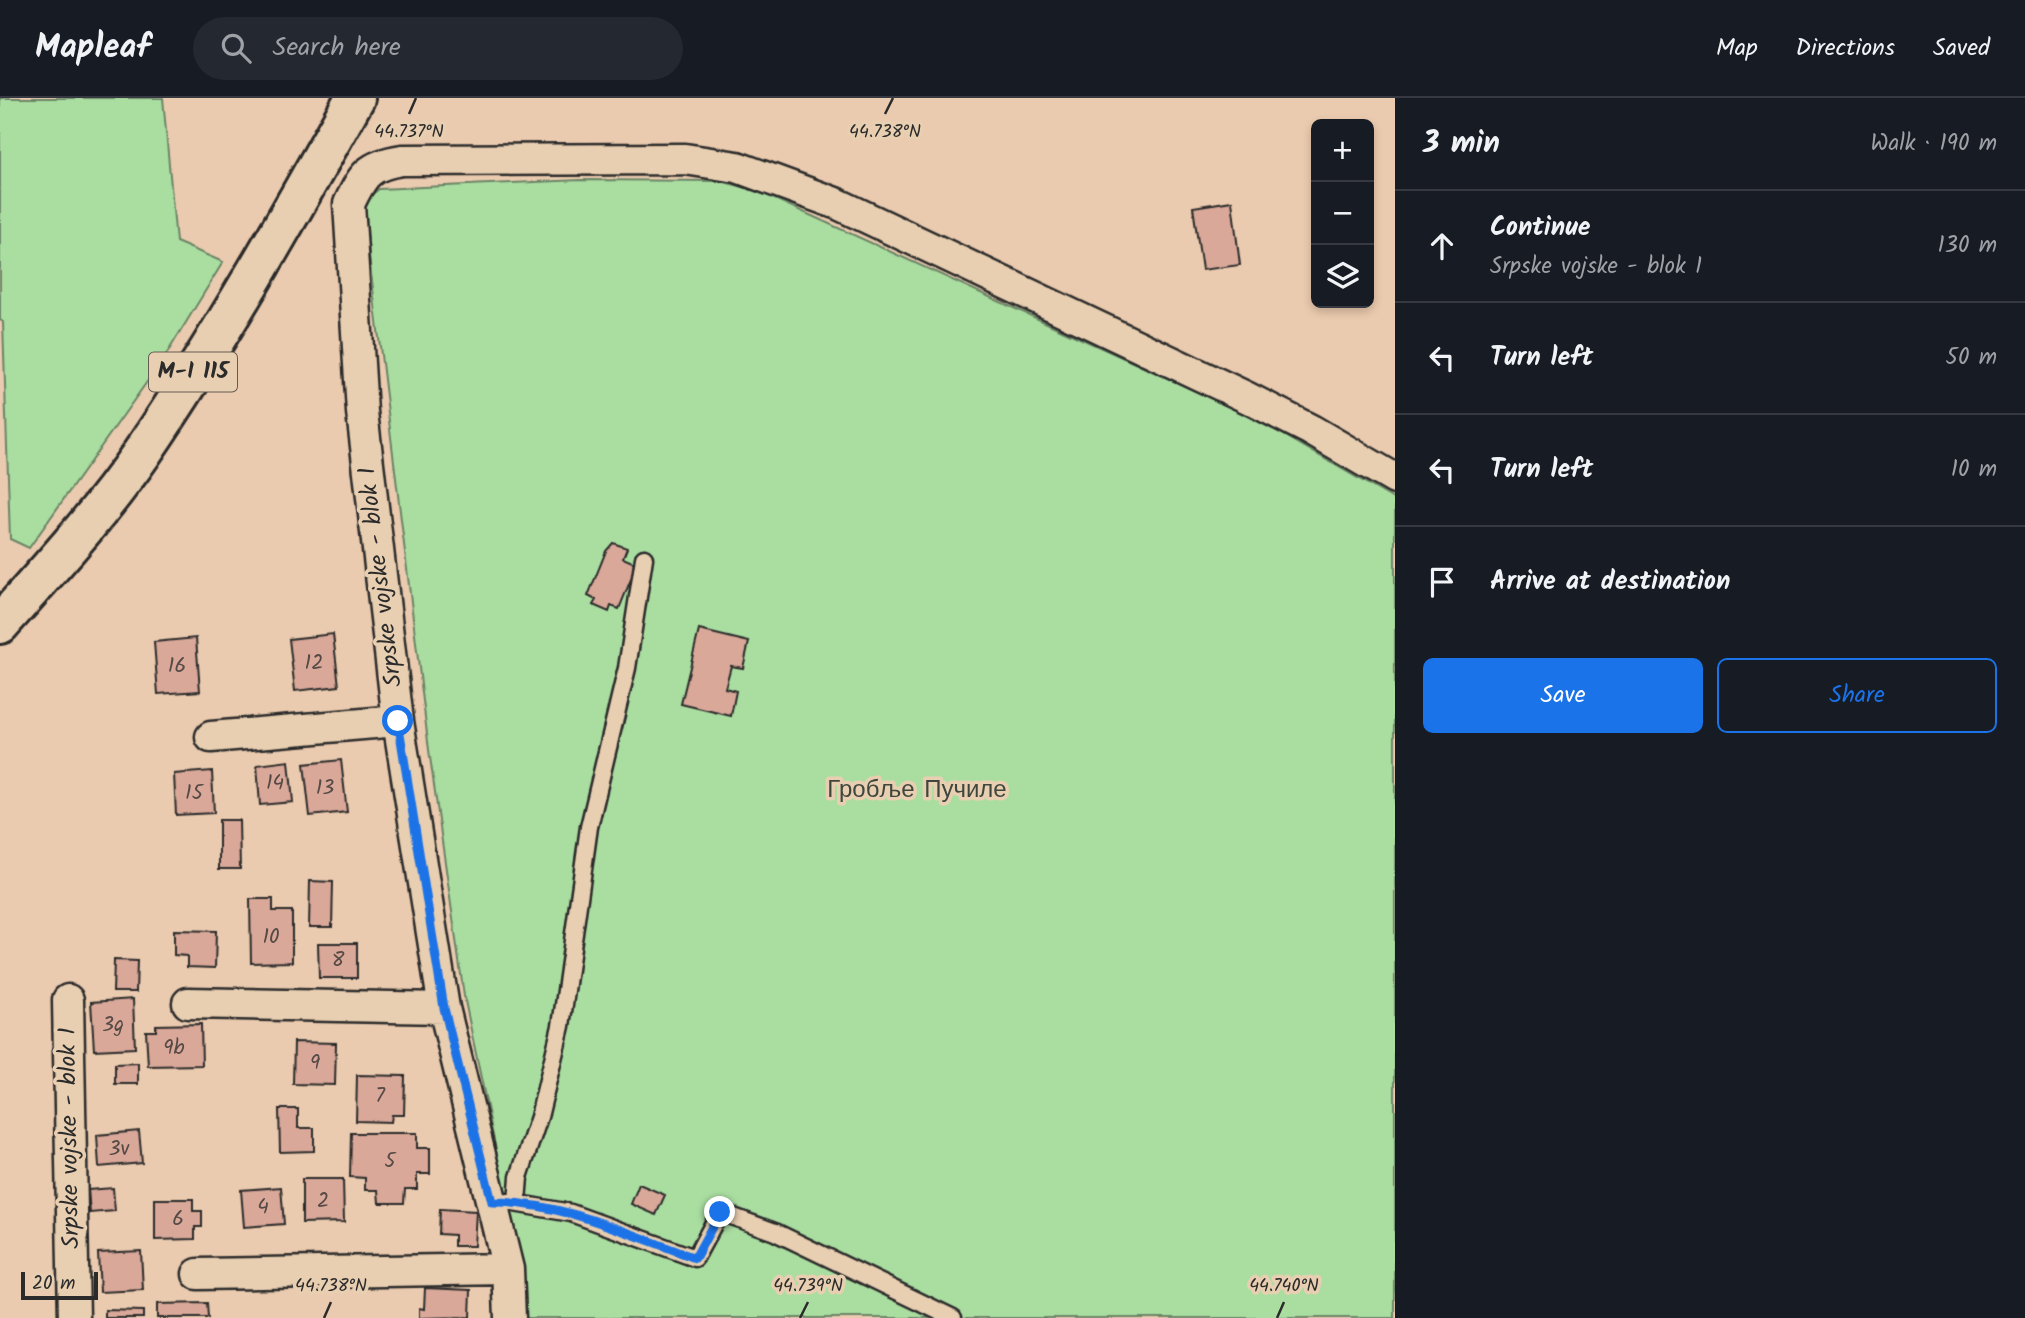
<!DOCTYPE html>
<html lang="en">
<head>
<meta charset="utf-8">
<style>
	:root { --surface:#171b24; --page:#242831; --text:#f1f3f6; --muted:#9ea1a6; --line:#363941; --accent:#1a73e8 }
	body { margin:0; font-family:Kalam,sans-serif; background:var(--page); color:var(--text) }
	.controls { position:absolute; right:21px; top:21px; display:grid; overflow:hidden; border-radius:10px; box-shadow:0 4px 10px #0003 }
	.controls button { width:63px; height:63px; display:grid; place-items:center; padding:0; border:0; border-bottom:2px solid var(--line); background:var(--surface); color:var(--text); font:35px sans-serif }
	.scale { position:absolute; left:21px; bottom:18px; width:77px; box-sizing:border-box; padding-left:7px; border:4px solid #2b2b2b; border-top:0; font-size:19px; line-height:24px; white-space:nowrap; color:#2b2b2b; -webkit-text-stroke:5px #e9cfb1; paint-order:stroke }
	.stop { position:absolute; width:21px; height:21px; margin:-16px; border:5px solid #1a73e8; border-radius:50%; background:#fff }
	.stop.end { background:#1a73e8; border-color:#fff; box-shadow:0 2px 7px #0008 }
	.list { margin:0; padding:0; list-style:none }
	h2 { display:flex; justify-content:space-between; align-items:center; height:91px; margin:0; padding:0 28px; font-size:30px }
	h2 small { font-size:23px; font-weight:400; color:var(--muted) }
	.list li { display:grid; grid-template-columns:46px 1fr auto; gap:21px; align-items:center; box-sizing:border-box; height:112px; padding:0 28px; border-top:2px solid var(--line) }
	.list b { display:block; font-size:26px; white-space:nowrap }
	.list p { margin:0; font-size:23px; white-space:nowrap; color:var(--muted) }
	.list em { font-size:23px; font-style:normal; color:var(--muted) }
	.actions { display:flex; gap:14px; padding:21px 28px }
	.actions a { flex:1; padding:16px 0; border:2px solid var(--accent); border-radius:10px; text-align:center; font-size:24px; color:var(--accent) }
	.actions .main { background:var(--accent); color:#fff }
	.icon { flex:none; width:38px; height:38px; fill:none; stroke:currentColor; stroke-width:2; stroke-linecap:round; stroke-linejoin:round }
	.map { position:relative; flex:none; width:1395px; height:1220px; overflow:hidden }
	header { display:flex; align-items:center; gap:42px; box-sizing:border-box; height:98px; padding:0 35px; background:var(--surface); border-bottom:2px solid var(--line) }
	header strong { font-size:33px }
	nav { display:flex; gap:38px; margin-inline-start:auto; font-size:24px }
	.search { width:490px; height:63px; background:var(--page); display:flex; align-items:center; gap:18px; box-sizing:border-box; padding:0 24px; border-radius:38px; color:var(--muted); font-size:26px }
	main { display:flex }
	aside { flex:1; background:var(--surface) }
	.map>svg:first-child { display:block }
	.green { fill:#aadea1; stroke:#6a8466; stroke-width:2 }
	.building { fill:#d9a899; stroke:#2b2b2b; stroke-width:2 }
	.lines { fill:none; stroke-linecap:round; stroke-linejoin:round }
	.lane-casing { stroke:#2b2b2b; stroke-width:21 }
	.street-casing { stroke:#2b2b2b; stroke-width:35 }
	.primary-casing { stroke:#2b2b2b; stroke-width:44 }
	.lane { stroke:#e9cfb1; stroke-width:16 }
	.street { stroke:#e9cfb1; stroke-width:30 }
	.primary { stroke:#e9cfb1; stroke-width:38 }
	.route { stroke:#1a73e8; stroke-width:9 }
	.ticks { fill:none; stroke:#2b2b2b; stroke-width:2.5 }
	.labels { text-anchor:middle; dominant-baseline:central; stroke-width:7; stroke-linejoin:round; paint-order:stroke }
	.number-label { font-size:21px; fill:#564a46 }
	.shield { fill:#e9cfb1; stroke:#645c53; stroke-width:2 }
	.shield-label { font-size:23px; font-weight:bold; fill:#2b2b2b }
	.street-label { font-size:24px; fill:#2b2b2b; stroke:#e9cfb1 }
	.park-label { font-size:24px; fill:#3e463d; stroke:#e9cfb1 }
	.ticks-label { font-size:18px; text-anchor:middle; fill:#2b2b2b; stroke:#e9cfb1; stroke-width:7; stroke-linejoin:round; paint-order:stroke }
</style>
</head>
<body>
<header>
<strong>Mapleaf</strong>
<div class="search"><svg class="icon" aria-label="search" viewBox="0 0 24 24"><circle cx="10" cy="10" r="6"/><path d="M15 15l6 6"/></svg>Search here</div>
<nav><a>Map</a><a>Directions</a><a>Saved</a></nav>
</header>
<main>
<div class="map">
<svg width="1395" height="1220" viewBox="0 0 1395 1220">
	<rect width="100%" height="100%" fill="#ebcbaf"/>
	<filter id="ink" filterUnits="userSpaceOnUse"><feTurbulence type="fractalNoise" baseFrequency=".0143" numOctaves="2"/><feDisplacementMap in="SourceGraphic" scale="14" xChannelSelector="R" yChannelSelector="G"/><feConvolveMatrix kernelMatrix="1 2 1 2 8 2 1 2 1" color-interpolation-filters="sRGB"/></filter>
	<g filter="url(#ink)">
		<path class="green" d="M0,0h163l13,144 47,20 -57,93 -137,193 -19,-9 -7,-217 -3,-2z
			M581,82l139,1 35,9 500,228 140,82v818h-871l1,-28 -61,-294 -35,-246 -60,-494 -4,-56 14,-11z"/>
		<path class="building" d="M1232,103l8,64 -38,5 -9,-63z
			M613,445l14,5 -4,10 14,6 -18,45 -8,-3 -2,6 -16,-7 3,-5 -8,-4 18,-45z
			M699,532l50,12 -6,26 -12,-2 -6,22 11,3 -5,25 -50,-12z
			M333,536l6,52 -44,5 -6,-52z
			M196,540l4,53 -42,3 -4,-52z
			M341,662l6,52 -37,4 -6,-52z
			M289,663l4,41 -33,3 -3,-40z
			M212,673l2,42 -38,2 -2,-41z
			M219,722h20l1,49h-21z
			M310,783l23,1 -1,45h-23z
			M250,801h23v12h19v51l-41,1z
			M174,832l42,1 -1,37 -28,-1v-11l-13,-1z
			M318,845h39v35h-38z
			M114,862l23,1 -1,31h-23z
			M133,901l2,49 -41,2 -3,-48z
			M201,926l1,41 -54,1 -2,-35h10v-6z
			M294,944l42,1 -1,42 -42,-1z
			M138,965v21h-23v-20z
			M357,977l48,1 -1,39h-12l-1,7 -35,-1z
			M279,1011h19v19h16v23l-34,1z
			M139,1033l3,32 -43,4 -2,-32z
			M351,1035h66v15h13v26h-13v15h-12l-1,14h-25l-1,-13h-13v-12l-15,-1z
			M302,1081h41l1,43 -42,1z
			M639,1086l26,11 -9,20 -25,-11z
			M281,1089l3,37 -40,3 -3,-37z
			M113,1090l2,23 -25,2 -2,-23z
			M155,1101h38v12h9v16h-7v12l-40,1z
			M440,1111l36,2 -2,35h-20v-11l-15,-1z
			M141,1153l2,39 -43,2 -2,-39z
			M425,1190l46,2 -1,27 -51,1v-10l5,1z
			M207,1205l1,15h-51v-14z
			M105,1212l38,1v7h-38z"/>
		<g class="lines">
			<g class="lane-casing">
				<path id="lane" d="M508,1104l63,11 124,45 25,-46 55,20 178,86
					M517,1104l2,-25 20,-60 22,-91 28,-199 38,-159 17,-110"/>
			</g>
			<g class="street-casing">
				<path id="street" d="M211,639l187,-16
					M68,902l6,318
					M188,905l256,5
					M198,1176l310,-5
					M510,1220l-2,-49 -64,-261 -46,-287 -36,-309 -13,-208c14,-30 20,-39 53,-44l283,-1 52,8 101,37 410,194 63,32 84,49"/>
			</g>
			<g class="primary-casing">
				<path id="primary" d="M0,526c49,-55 100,-110 142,-171 78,-114 146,-235 213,-355"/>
			</g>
			<use href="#lane" class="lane"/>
			<use href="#street" class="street"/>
			<use href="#primary" class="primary"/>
		</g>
	</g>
	<g class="lines" filter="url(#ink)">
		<path class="route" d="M398,623l46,287 48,194c71,0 137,32 203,56l25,-46"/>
	</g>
	<path class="ticks" d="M409,16l7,-16M885,16l8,-16M324,1220l7,-16M800,1220l8,-16M1277,1220l7,-16"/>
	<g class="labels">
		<g class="number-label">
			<text x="314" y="565">12</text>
			<text x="177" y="568">16</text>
			<text x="275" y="685">14</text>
			<text x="325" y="690">13</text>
			<text x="194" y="695">15</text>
			<text x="271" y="839">10</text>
			<text x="338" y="862">8</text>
			<text x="113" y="927">3g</text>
			<text x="174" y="950">9b</text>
			<text x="315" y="965">9</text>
			<text x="380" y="998">7</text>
			<text x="119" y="1051">3v</text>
			<text x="390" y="1063">5</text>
			<text x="323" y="1103">2</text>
			<text x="263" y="1109">4</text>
			<text x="178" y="1121">6</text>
		</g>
		<rect class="shield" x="149" y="254.5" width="88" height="39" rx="5"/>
		<g class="shield-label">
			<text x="193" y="274">M-I 115</text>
		</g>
		<g class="street-label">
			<text transform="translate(381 479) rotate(-97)">Srpske vojske - blok 1</text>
			<text transform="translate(70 1040) rotate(-91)">Srpske vojske - blok 1</text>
		</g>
		<g class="park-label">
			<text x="917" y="692">Гробље Пучиле</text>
		</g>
	</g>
	<g class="ticks-label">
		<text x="409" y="39">44.737°N</text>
		<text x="885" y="39">44.738°N</text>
		<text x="331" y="1193">44.738°N</text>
		<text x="808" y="1193">44.739°N</text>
		<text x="1284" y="1193">44.740°N</text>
	</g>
</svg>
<div class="controls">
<button>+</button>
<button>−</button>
<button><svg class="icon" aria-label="layers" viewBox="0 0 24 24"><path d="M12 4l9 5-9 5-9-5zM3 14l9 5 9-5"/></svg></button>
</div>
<div class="scale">20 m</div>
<div class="stop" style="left:398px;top:623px"></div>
<div class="stop end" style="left:720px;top:1114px"></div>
</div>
<aside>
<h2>3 min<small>Walk · 190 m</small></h2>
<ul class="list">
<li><svg class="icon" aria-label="ahead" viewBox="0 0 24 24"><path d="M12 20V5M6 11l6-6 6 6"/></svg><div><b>Continue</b><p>Srpske vojske - blok 1</p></div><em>130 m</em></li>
<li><svg class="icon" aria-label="left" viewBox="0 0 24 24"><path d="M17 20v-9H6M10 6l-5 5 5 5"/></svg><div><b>Turn left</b></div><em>50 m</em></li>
<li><svg class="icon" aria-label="left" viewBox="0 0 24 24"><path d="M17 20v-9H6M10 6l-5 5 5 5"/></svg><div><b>Turn left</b></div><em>10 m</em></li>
<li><svg class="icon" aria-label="arrive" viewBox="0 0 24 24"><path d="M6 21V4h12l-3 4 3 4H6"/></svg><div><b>Arrive at destination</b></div></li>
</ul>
<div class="actions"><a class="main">Save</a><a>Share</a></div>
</aside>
</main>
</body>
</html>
